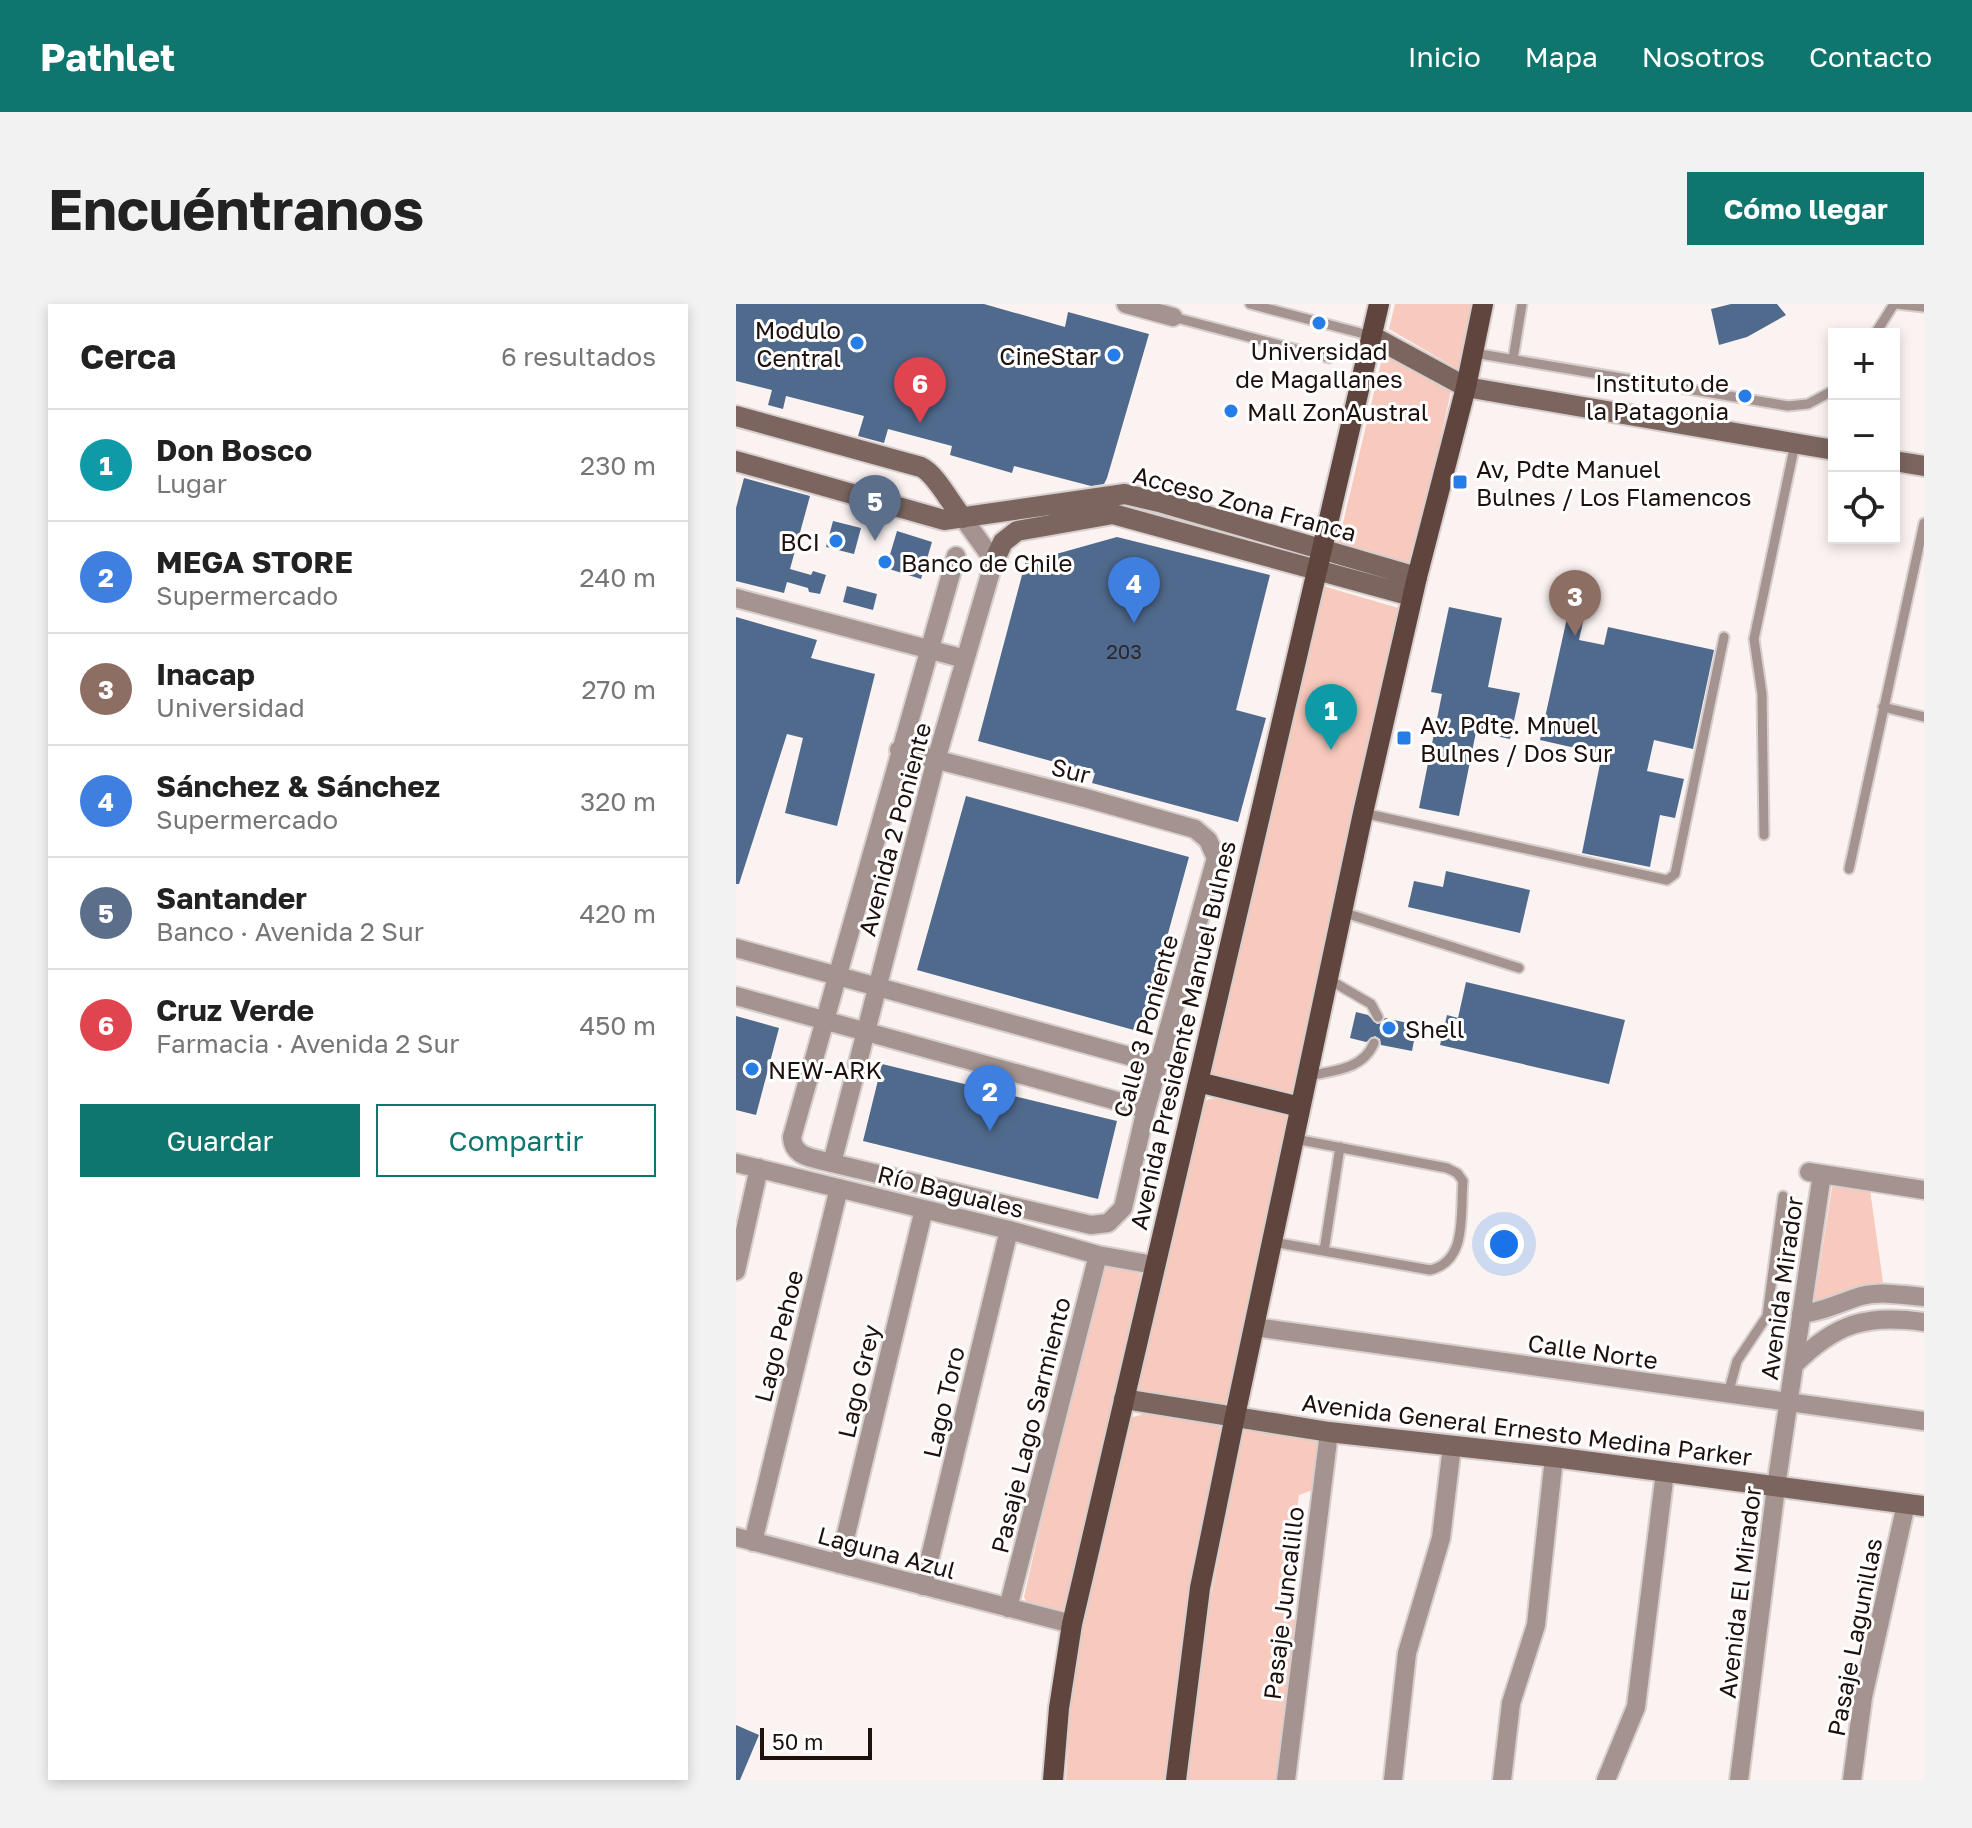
<!DOCTYPE html>
<html lang="es">
<head>
<meta charset="utf-8">
<style>
	:root { --surface:#fff; --page:#f2f2f2; --text:#222; --muted:#767676; --line:#e0e0e0; --accent:#0f766e }
	body { margin:0; font-family:"Golos Text",sans-serif; background:var(--page); color:var(--text) }
	.controls { position:absolute; right:24px; top:24px; display:grid; overflow:hidden; border-radius:0px; box-shadow:0 4px 12px #0003 }
	.controls button { width:72px; height:72px; display:grid; place-items:center; padding:0; border:0; border-bottom:2px solid var(--line); background:var(--surface); color:var(--text); font:40px sans-serif }
	.scale { position:absolute; left:24px; bottom:20px; width:112px; box-sizing:border-box; padding-left:8px; border:4px solid #1d100d; border-top:0; font-size:22px; line-height:28px; white-space:nowrap; color:#1d100d; -webkit-text-stroke:6px #fff; paint-order:stroke }
	.you { position:absolute; left:768px; top:940px; width:28px; height:28px; margin:-20px; border:6px solid #fff; border-radius:50%; background:#1a73e8; box-shadow:0 0 0 12px #1a73e833 }
	.badge { display:grid; place-items:center; width:52px; height:52px; border-radius:50%; background:var(--accent); color:#fff; font-size:26px; font-weight:700 }
	.pin { position:absolute; translate:-50% -66px; filter:drop-shadow(0 2px 4px #0008) }
	.pin::after { content:''; position:absolute; top:42px; width:28px; height:24px; background:inherit; clip-path:polygon(0 0,100% 0,50% 100%) }
	.list { margin:0; padding:0; list-style:none }
	h2 { display:flex; justify-content:space-between; align-items:center; height:104px; margin:0; padding:0 32px; font-size:34px }
	h2 small { font-size:26px; font-weight:400; color:var(--muted) }
	.list li { display:grid; grid-template-columns:52px 1fr auto; gap:24px; align-items:center; box-sizing:border-box; height:112px; padding:0 32px; border-top:2px solid var(--line) }
	.list b { display:block; font-size:30px; white-space:nowrap }
	.list p { margin:0; font-size:26px; white-space:nowrap; color:var(--muted) }
	.list em { font-size:26px; font-style:normal; color:var(--muted) }
	.actions { display:flex; gap:16px; padding:24px 32px }
	.actions a { flex:1; padding:18px 0; border:2px solid var(--accent); border-radius:0px; text-align:center; font-size:28px; color:var(--accent) }
	.actions .main { background:var(--accent); color:#fff }
	.icon { flex:none; width:44px; height:44px; fill:none; stroke:currentColor; stroke-width:2; stroke-linecap:round; stroke-linejoin:round }
	.map { position:relative; flex:none; width:1188px; height:1476px; overflow:hidden; border-radius:0px }
	header { display:flex; align-items:center; gap:48px; box-sizing:border-box; height:112px; padding:0 40px; background:var(--accent); color:#fff }
	header strong { font-size:38px }
	nav { display:flex; gap:44px; margin-inline-start:auto; font-size:28px }
	.intro { display:flex; align-items:center; justify-content:space-between; box-sizing:border-box; height:192px; padding:0 48px }
	h1 { margin:0; font-size:56px }
	.button { padding:20px 36px; border-radius:0px; background:var(--accent); color:#fff; font-size:28px; font-weight:700 }
	main { display:flex; gap:48px; padding:0 48px }
	aside { flex:1; background:var(--surface); border-radius:0px; box-shadow:0 4px 12px #0003 }
	.map>svg:first-child { display:block }
	.green { fill:#f8c9bd }
	.building { fill:#506a8d }
	.lines { fill:none; stroke-linecap:round; stroke-linejoin:round }
	.lane-casing { stroke:#d7cfcd; stroke-width:13 }
	.street-casing { stroke:#d7cfcd; stroke-width:22 }
	.secondary-casing { stroke:#d7cfcd; stroke-width:24 }
	.primary-casing { stroke:#d7cfcd; stroke-width:24 }
	.lane { stroke:#a4938f; stroke-width:9 }
	.street { stroke:#a4938f; stroke-width:18 }
	.secondary { stroke:#7c655f; stroke-width:20 }
	.primary { stroke:#60453e; stroke-width:20 }
	.poi-dot { fill:#267de8; stroke:#fff; stroke-width:3 }
	.labels { text-anchor:middle; dominant-baseline:central; stroke-width:6; stroke-linejoin:round; paint-order:stroke }
	.number-label { font-size:20px; fill:#2a262d }
	.poi-label { font-size:24px; fill:#1d100d; stroke:#fff; text-anchor:start }
	.street-label { font-size:24px; fill:#1d100d; stroke:#fff }
</style>
</head>
<body>
<header>
<strong>Pathlet</strong>
<nav><a>Inicio</a><a>Mapa</a><a>Nosotros</a><a>Contacto</a></nav>
</header>
<div class="intro"><h1>Encuéntranos</h1><a class="button">Cómo llegar</a></div>
<main>
<aside>
<h2>Cerca<small>6 resultados</small></h2>
<ul class="list">
<li><span class="badge" style="background:#0f9aa8">1</span><div><b>Don Bosco</b><p>Lugar</p></div><em>230 m</em></li>
<li><span class="badge" style="background:#3f7fe0">2</span><div><b>MEGA STORE</b><p>Supermercado</p></div><em>240 m</em></li>
<li><span class="badge" style="background:#8d6e63">3</span><div><b>Inacap</b><p>Universidad</p></div><em>270 m</em></li>
<li><span class="badge" style="background:#3f7fe0">4</span><div><b>Sánchez &amp; Sánchez</b><p>Supermercado</p></div><em>320 m</em></li>
<li><span class="badge" style="background:#5c6f8a">5</span><div><b>Santander</b><p>Banco · Avenida 2 Sur</p></div><em>420 m</em></li>
<li><span class="badge" style="background:#e0444e">6</span><div><b>Cruz Verde</b><p>Farmacia · Avenida 2 Sur</p></div><em>450 m</em></li>
</ul>
<div class="actions"><a class="main">Guardar</a><a>Compartir</a></div>
</aside>
<div class="map">
<svg width="1188" height="1476" viewBox="0 0 1188 1476">
	<rect width="100%" height="100%" fill="#fbf3f1"/>
	<path class="green" d="M659,0h79l-15,66 -70,-41z
		M648,46l68,36 -39,179 -75,-21z
		M587,282l82,24 -107,480 -7,4 -79,-18 -2,-4z
		M483,794l62,13 8,8 -61,284 -4,2 -84,-13 -3,-5 66,-284 6,-4z
		M1096,883l38,3 13,92 -69,21z
		M374,962l27,6 7,5 -73,326 -11,10 -29,-4 -7,-12 74,-324z
		M407,1110l74,10 5,5 -32,165 -22,186h-102l6,-107 58,-255z
		M514,1123l75,8 -7,53 -19,7 -15,117 18,14 -18,154h-99l22,-163 36,-187z"/>
	<path class="building" d="M0,0h248l81,23 3,-15 81,22 -42,144 -3,6 -13,2 -77,-20 -2,7 -62,-18 2,-9 -64,-17 -4,14 -26,-7 6,-20 -78,-20 -3,13 -15,-4 4,-15 -36,-9z
		M995,0h46l9,11 -39,22 -28,8 -8,-36z
		M8,174l66,18 -20,73 21,6 2,-4 13,4 -6,19 -11,-2 -1,-4 -21,-6 -3,11 -48,-12v-73z
		M97,217l28,7 -7,26 -28,-7z
		M161,227l35,11 -11,37 -35,-11z
		M381,233l153,38 -34,135 30,8 -28,104 -146,-39 3,-10 -117,-32 48,-181 23,2v-6z
		M111,282l30,8 -4,16 -30,-8z
		M713,303l53,11 -14,69 32,6 -10,46 -34,-7 -17,84 -40,-8 23,-114 -11,-2z
		M0,313l81,23 -6,18 64,16 -38,152 -52,-13 18,-75 -16,-4 -48,150h-3z
		M831,314l16,4 -4,18 25,5 4,-18 106,23 -21,99 -39,-9 -7,31 37,8 -9,39 -15,-3 -10,52 -68,-14 20,-99 -62,-14z
		M230,492l223,61 -48,175 -224,-62z
		M710,567l84,19 -10,43 -112,-26 6,-26 29,6z
		M730,678l159,38 -16,64 -169,-39 7,-30 11,3z
		M620,708l12,3 9,9 5,-1 3,-5 32,7 -5,26 -31,-6 -1,-6 -5,-3 -9,6 -16,-4z
		M0,712l43,12 -23,87 -20,-5z
		M146,760l235,57 -19,78 -235,-58z
		M0,1421l23,10 -19,45h-4z"/>
	<g class="lines">
		<g class="lane-casing">
			<path id="lane" d="M514,0l122,32
				M1160,0l28,3
				M437,13l156,41
				M1139,30l19,-30
				M738,49l314,53 20,-2 26,-14
				M777,55l9,-55
				M1147,403l41,10
				M627,509l304,67 8,-6 49,-237
				M1028,531l-2,-141 -8,-55 41,-195
				M1113,565l75,-346
				M606,608l177,56
				M592,675l43,25 7,13
				M571,772c25,-5 56,-6 67,-33
				M537,938l157,28c38,-9 30,-56 33,-89l-6,-8 -10,-5 -152,-29
				M588,947l16,-104
				M992,1090l9,-33 30,-45 16,-120"/>
		</g>
		<g class="street-casing">
			<path id="street" d="M390,0l47,13
				M0,294l229,61
				M163,446l190,49 106,30 13,11 8,18 -70,251 -23,99 -15,15 -17,2 -259,-62c-18,-5 -39,-5 -40,-26l164,-581
				M0,644l422,116
				M0,692l410,113
				M0,859l273,67 89,25 56,10
				M96,859l104,-403 58,-199 -31,-43
				M1073,868l115,18
				M0,967l23,-103
				M1065,1010c22,-2 40,-12 60,-18 21,-5 42,-1 63,1
				M519,1023l669,94
				M1058,1061c42,-42 72,-51 130,-43
				M0,1233l336,87
				M17,1238l86,-354
				M103,1260l85,-355
				M187,1282l86,-356
				M272,1304l90,-353
				M550,1476l43,-348
				M657,1476l14,-127 34,-115 11,-92
				M766,1476l9,-77 25,-78 18,-168
				M870,1476l30,-73 29,-235
				M1003,1476l37,-293 46,-313
				M1116,1476l11,-83 43,-193"/>
		</g>
		<g class="secondary-casing">
			<path id="secondary" d="M636,32l94,51 368,63
				M0,112l185,51c15,7 29,36 42,51
				M0,157l208,59 181,-26 34,8 258,75
				M1158,157l30,5
				M258,257l9,-19 14,-11 96,-17 299,82
				M388,1095l205,33 225,25 370,49"/>
		</g>
		<g class="primary-casing">
			<path id="primary" d="M462,778l102,25
				M317,1476l6,-72 13,-84 307,-1320
				M440,1476l24,-192 35,-172 128,-603 54,-236 49,-190 17,-83"/>
		</g>
		<use href="#lane" class="lane"/>
		<use href="#street" class="street"/>
		<use href="#secondary" class="secondary"/>
		<use href="#primary" class="primary"/>
	</g>
	<g class="poi-dot">
		<circle cx="583" cy="19" r="8"/>
		<circle cx="121" cy="39" r="8"/>
		<circle cx="378" cy="51" r="8"/>
		<circle cx="1009" cy="92" r="8"/>
		<circle cx="495" cy="107" r="8"/>
		<rect x="716" y="170" width="16" height="16" rx="4"/>
		<circle cx="100" cy="237" r="8"/>
		<circle cx="149" cy="258" r="8"/>
		<rect x="660" y="426" width="16" height="16" rx="4"/>
		<circle cx="653" cy="724" r="8"/>
		<circle cx="16" cy="765" r="8"/>
	</g>
	<g class="labels">
		<g class="number-label">
			<text x="388" y="347">203</text>
		</g>
		<g class="poi-label">
			<text x="105" y="25" text-anchor="end">Modulo<tspan x="105" dy="28">Central</tspan></text>
			<text x="583" y="46" text-anchor="middle">Universidad<tspan x="583" dy="28">de Magallanes</tspan></text>
			<text x="362" y="51" text-anchor="end">CineStar</text>
			<text x="993" y="78" text-anchor="end">Instituto de<tspan x="993" dy="28">la Patagonia</tspan></text>
			<text x="511" y="107">Mall ZonAustral</text>
			<text x="740" y="164">Av, Pdte Manuel<tspan x="740" dy="28">Bulnes / Los Flamencos</tspan></text>
			<text x="84" y="237" text-anchor="end">BCI</text>
			<text x="165" y="258">Banco de Chile</text>
			<text x="684" y="420">Av. Pdte. Mnuel<tspan x="684" dy="28">Bulnes / Dos Sur</tspan></text>
			<text x="669" y="724">Shell</text>
			<text x="32" y="765">NEW-ARK</text>
		</g>
		<g class="street-label">
			<text transform="translate(509 199) rotate(15)">Acceso Zona Franca</text>
			<text transform="translate(335 466) rotate(14)">Sur</text>
			<text transform="translate(158 525) rotate(-75)">Avenida 2 Poniente</text>
			<text transform="translate(409 722) rotate(-75)">Calle 3 Poniente</text>
			<text transform="translate(446 731) rotate(-77)">Avenida Presidente Manuel Bulnes</text>
			<text transform="translate(215 887) rotate(14)">Río Baguales</text>
			<text transform="translate(1045 984) rotate(-82)">Avenida Mirador</text>
			<text transform="translate(42 1032) rotate(-76)">Lago Pehoe</text>
			<text transform="translate(857 1047) rotate(8)">Calle Norte</text>
			<text transform="translate(122 1077) rotate(-77)">Lago Grey</text>
			<text transform="translate(207 1098) rotate(-77)">Lago Toro</text>
			<text transform="translate(294 1121) rotate(-76)">Pasaje Lago Sarmiento</text>
			<text transform="translate(791 1125) rotate(7)">Avenida General Ernesto Medina Parker</text>
			<text transform="translate(151 1248) rotate(15)">Laguna Azul</text>
			<text transform="translate(1003 1288) rotate(-83)">Avenida El Mirador</text>
			<text transform="translate(547 1299) rotate(-83)">Pasaje Juncalillo</text>
			<text transform="translate(1118 1333) rotate(-79)">Pasaje Lagunillas</text>
		</g>
	</g>
</svg>
<div class="controls">
<button>+</button>
<button>−</button>
<button><svg class="icon" aria-label="locate" viewBox="0 0 24 24"><circle cx="12" cy="12" r="6"/><path d="M12 2v4M12 18v4M2 12h4M18 12h4"/></svg></button>
</div>
<div class="scale">50 m</div>
<div class="you"></div>
<div class="pin badge" style="left:595px;top:446px;background:#0f9aa8">1</div>
<div class="pin badge" style="left:254px;top:827px;background:#3f7fe0">2</div>
<div class="pin badge" style="left:839px;top:332px;background:#8d6e63">3</div>
<div class="pin badge" style="left:398px;top:319px;background:#3f7fe0">4</div>
<div class="pin badge" style="left:139px;top:237px;background:#5c6f8a">5</div>
<div class="pin badge" style="left:184px;top:119px;background:#e0444e">6</div>
</div>
</main>
</body>
</html>
